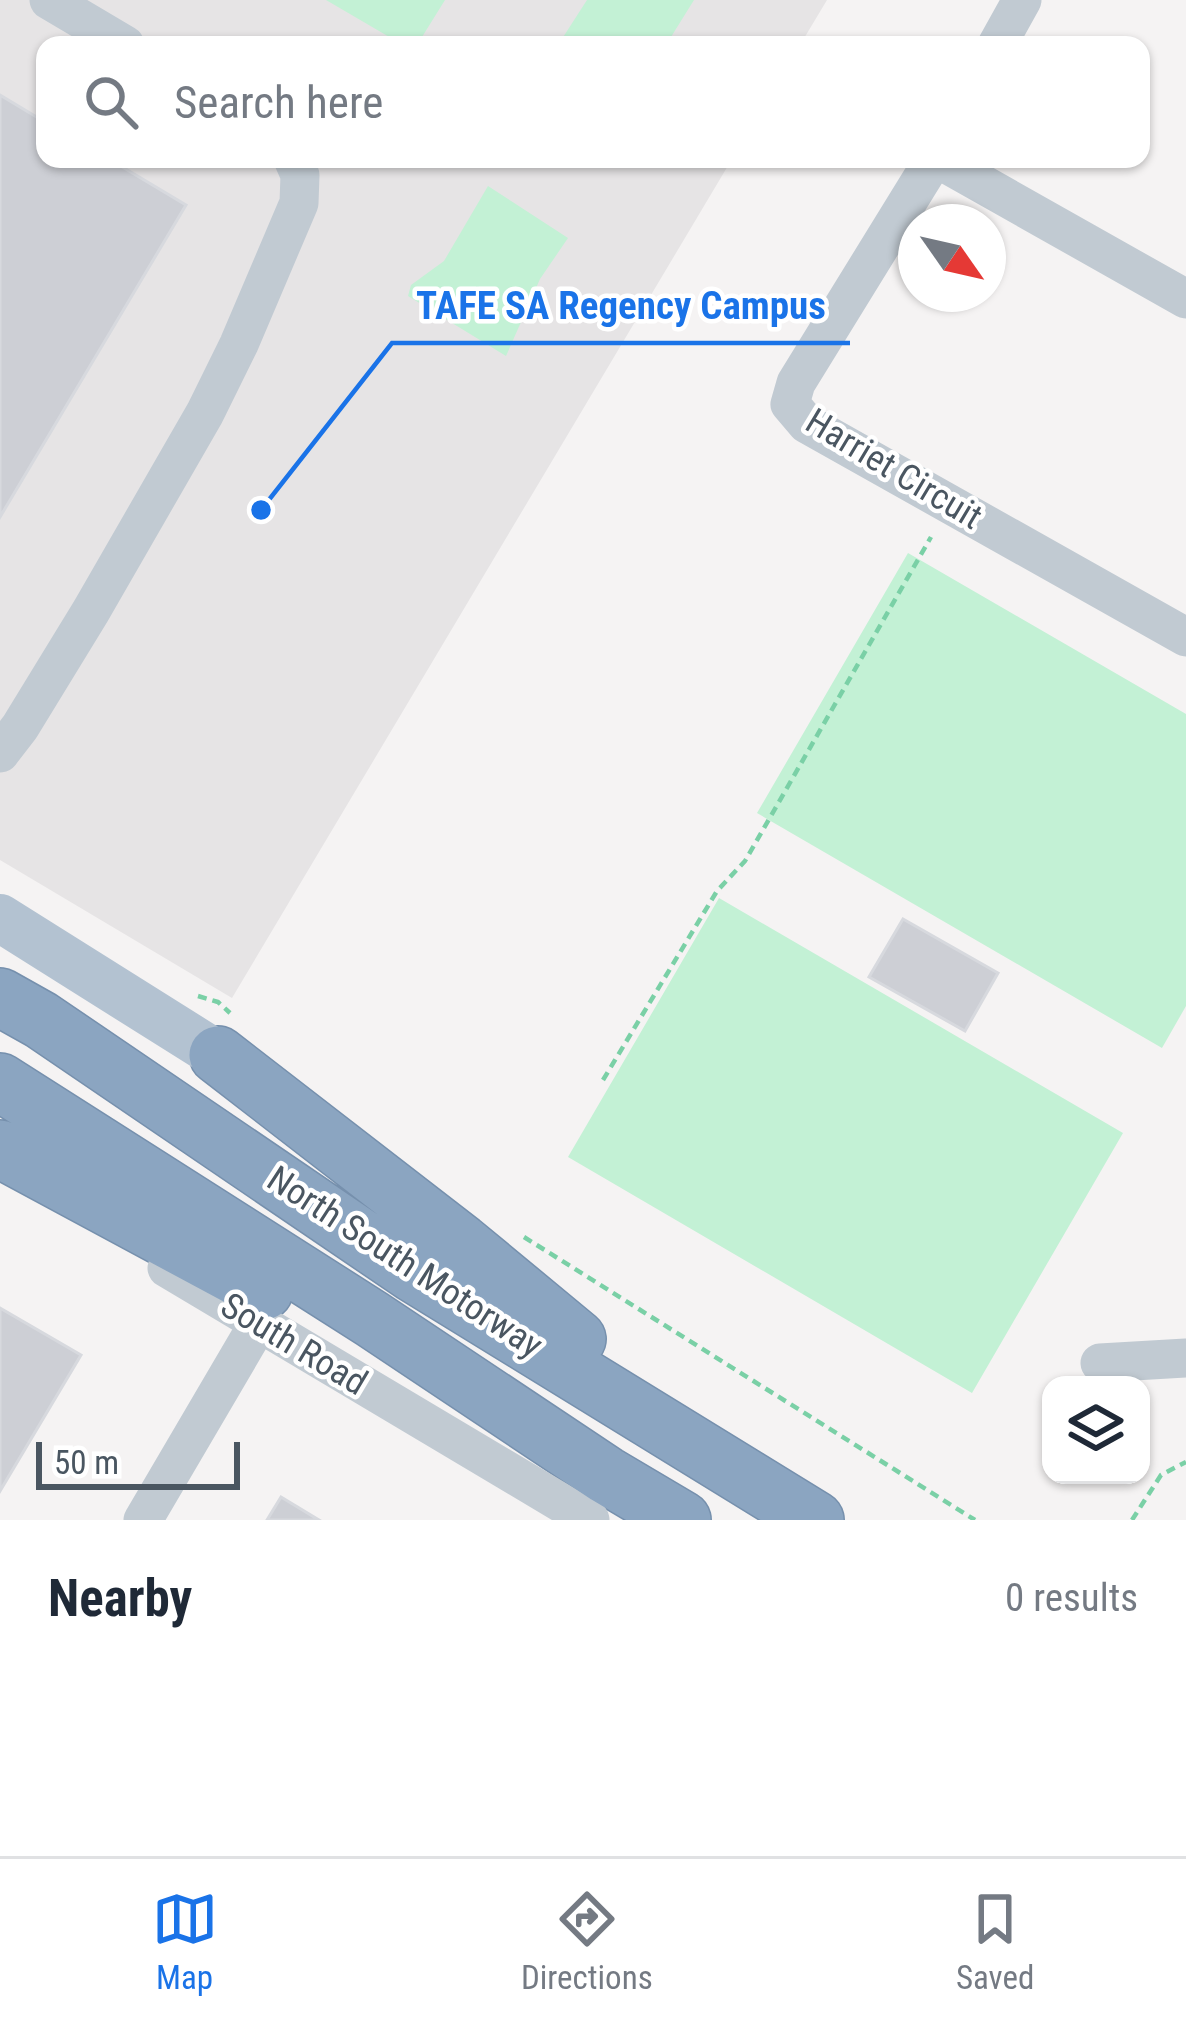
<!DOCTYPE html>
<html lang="en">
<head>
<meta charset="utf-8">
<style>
	:root { --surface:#fff; --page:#f2f2f3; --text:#1f2937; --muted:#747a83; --line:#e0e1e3; --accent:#1a73e8 }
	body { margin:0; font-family:"Roboto Condensed",sans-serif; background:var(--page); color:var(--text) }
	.controls { position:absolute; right:36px; bottom:36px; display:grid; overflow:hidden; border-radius:24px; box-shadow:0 3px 9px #0004 }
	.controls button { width:108px; height:108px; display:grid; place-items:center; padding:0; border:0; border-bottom:3px solid var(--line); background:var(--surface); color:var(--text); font:60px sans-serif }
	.compass { position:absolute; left:898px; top:204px; width:108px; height:108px; border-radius:50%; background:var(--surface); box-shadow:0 3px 9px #0004; rotate:124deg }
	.scale { position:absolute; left:36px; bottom:30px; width:204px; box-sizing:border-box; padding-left:12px; border:6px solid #4a5661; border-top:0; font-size:33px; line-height:42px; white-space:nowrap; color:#4a5661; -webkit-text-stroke:9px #fff; paint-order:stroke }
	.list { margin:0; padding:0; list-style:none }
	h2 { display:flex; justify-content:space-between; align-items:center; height:156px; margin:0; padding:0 48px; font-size:51px }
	h2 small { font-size:39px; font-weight:400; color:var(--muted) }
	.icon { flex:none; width:66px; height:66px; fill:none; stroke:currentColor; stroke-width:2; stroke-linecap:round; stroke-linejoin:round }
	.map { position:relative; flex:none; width:1186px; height:1520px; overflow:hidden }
	.search { position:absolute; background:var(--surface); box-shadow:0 3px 9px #0004; left:36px; right:36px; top:36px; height:132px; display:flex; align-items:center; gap:30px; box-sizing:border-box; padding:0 42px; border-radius:24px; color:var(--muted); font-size:45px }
	.sheet { height:336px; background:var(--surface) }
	nav { display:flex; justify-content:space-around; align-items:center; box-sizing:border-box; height:168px; border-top:3px solid var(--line); background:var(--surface); font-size:33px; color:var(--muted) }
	nav a { display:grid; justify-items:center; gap:6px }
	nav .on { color:var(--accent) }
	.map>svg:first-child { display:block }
	.education { fill:#e6e4e5 }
	.green { fill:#c3f1d5 }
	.building { fill:#cdcfd5; stroke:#d7d9de; stroke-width:3 }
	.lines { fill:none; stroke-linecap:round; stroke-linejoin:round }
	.highway-casing { stroke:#7690ad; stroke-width:60 }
	.path { stroke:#7ad0a6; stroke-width:4.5; stroke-dasharray:9 6; stroke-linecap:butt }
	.minor { stroke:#c1cad2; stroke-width:39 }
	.major { stroke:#b3c2d1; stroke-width:48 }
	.highway { stroke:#8ba5c1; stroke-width:57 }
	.labels { text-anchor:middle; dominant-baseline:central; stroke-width:9; stroke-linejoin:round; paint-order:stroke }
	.street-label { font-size:36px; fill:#4a5661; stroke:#fff }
	.leader { fill:none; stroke:#1a73e8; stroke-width:4.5 }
	.callout-dot { fill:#1a73e8; stroke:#fff; stroke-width:4.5 }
	.callout-label { font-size:39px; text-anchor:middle; font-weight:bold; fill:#1a73e8; stroke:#fff; stroke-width:9; stroke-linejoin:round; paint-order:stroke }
</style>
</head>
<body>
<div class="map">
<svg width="1186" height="1520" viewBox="0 0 1186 1520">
	<rect width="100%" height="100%" fill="#f5f3f3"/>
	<path class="education" d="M0,0h827l-27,45h-755v114h687l-500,839 -232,-138z"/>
	<path class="green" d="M326,0h119l-28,45h-14z
		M587,0h107l-28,45h-108z
		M488,186l80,52 -28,41 -34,77 -98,-60 3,-11 33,-24z
		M908,553l278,161v292l-24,42 -405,-235z
		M719,898l404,235 -151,260 -404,-236z"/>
	<path class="building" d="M0,95l45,27v37h64l77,46 -186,312z
		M903,919l95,54 -33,58 -96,-54z
		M0,1308l81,47 -81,136z
		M281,1497l38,23h-52z"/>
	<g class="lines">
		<g class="highway-casing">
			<path id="highway" d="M0,997l41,23 372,253 402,247
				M218,1055l243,188 116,96
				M0,1082l372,237 234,156 76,45
				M0,1149l264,142"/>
		</g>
		<path class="path" d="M198,996l20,6 12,11
			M603,1080l114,-189 28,-30 186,-324
			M524,1237l451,283
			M1132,1520l29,-45 25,-13"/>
		<path class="minor" d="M49,0l76,45
			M997,45l25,-45
			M934,159l-138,224 -6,21 17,20 379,213
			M938,159l248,140
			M0,753l20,-26 71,-116 114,-198 34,-69 60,-141 1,-28 -7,-16
			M167,1268l423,252
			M1100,1363l86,-5
			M143,1520l115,-196"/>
		<path class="major" d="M0,918l218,137"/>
		<use href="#highway" class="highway"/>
	</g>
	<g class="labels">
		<g class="street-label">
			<text transform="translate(894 469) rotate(31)">Harriet Circuit</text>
			<text transform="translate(405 1262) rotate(33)">North South Motorway</text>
			<text transform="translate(294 1344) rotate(31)">South Road</text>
		</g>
	</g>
	<path class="leader" d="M261 510L392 343H850"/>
	<circle class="callout-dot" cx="261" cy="510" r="12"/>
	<g class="callout-label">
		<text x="621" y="319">TAFE SA Regency Campus</text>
	</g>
</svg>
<div class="controls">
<button><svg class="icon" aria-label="layers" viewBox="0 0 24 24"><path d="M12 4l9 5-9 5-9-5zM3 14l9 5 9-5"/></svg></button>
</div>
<svg class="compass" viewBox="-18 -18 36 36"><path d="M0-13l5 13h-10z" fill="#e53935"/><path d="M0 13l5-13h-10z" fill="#747a83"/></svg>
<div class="scale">50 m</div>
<div class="search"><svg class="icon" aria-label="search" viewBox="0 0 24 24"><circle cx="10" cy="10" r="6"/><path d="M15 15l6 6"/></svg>Search here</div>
</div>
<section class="sheet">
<h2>Nearby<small>0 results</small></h2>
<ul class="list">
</ul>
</section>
<nav>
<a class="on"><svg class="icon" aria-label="map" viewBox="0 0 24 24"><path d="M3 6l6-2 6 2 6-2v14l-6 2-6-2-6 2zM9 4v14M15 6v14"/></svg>Map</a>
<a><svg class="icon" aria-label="directions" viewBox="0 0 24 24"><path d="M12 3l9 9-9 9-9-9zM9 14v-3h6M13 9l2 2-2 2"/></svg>Directions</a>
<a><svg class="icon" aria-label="saved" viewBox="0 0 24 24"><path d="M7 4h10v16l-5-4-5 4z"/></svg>Saved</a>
</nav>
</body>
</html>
